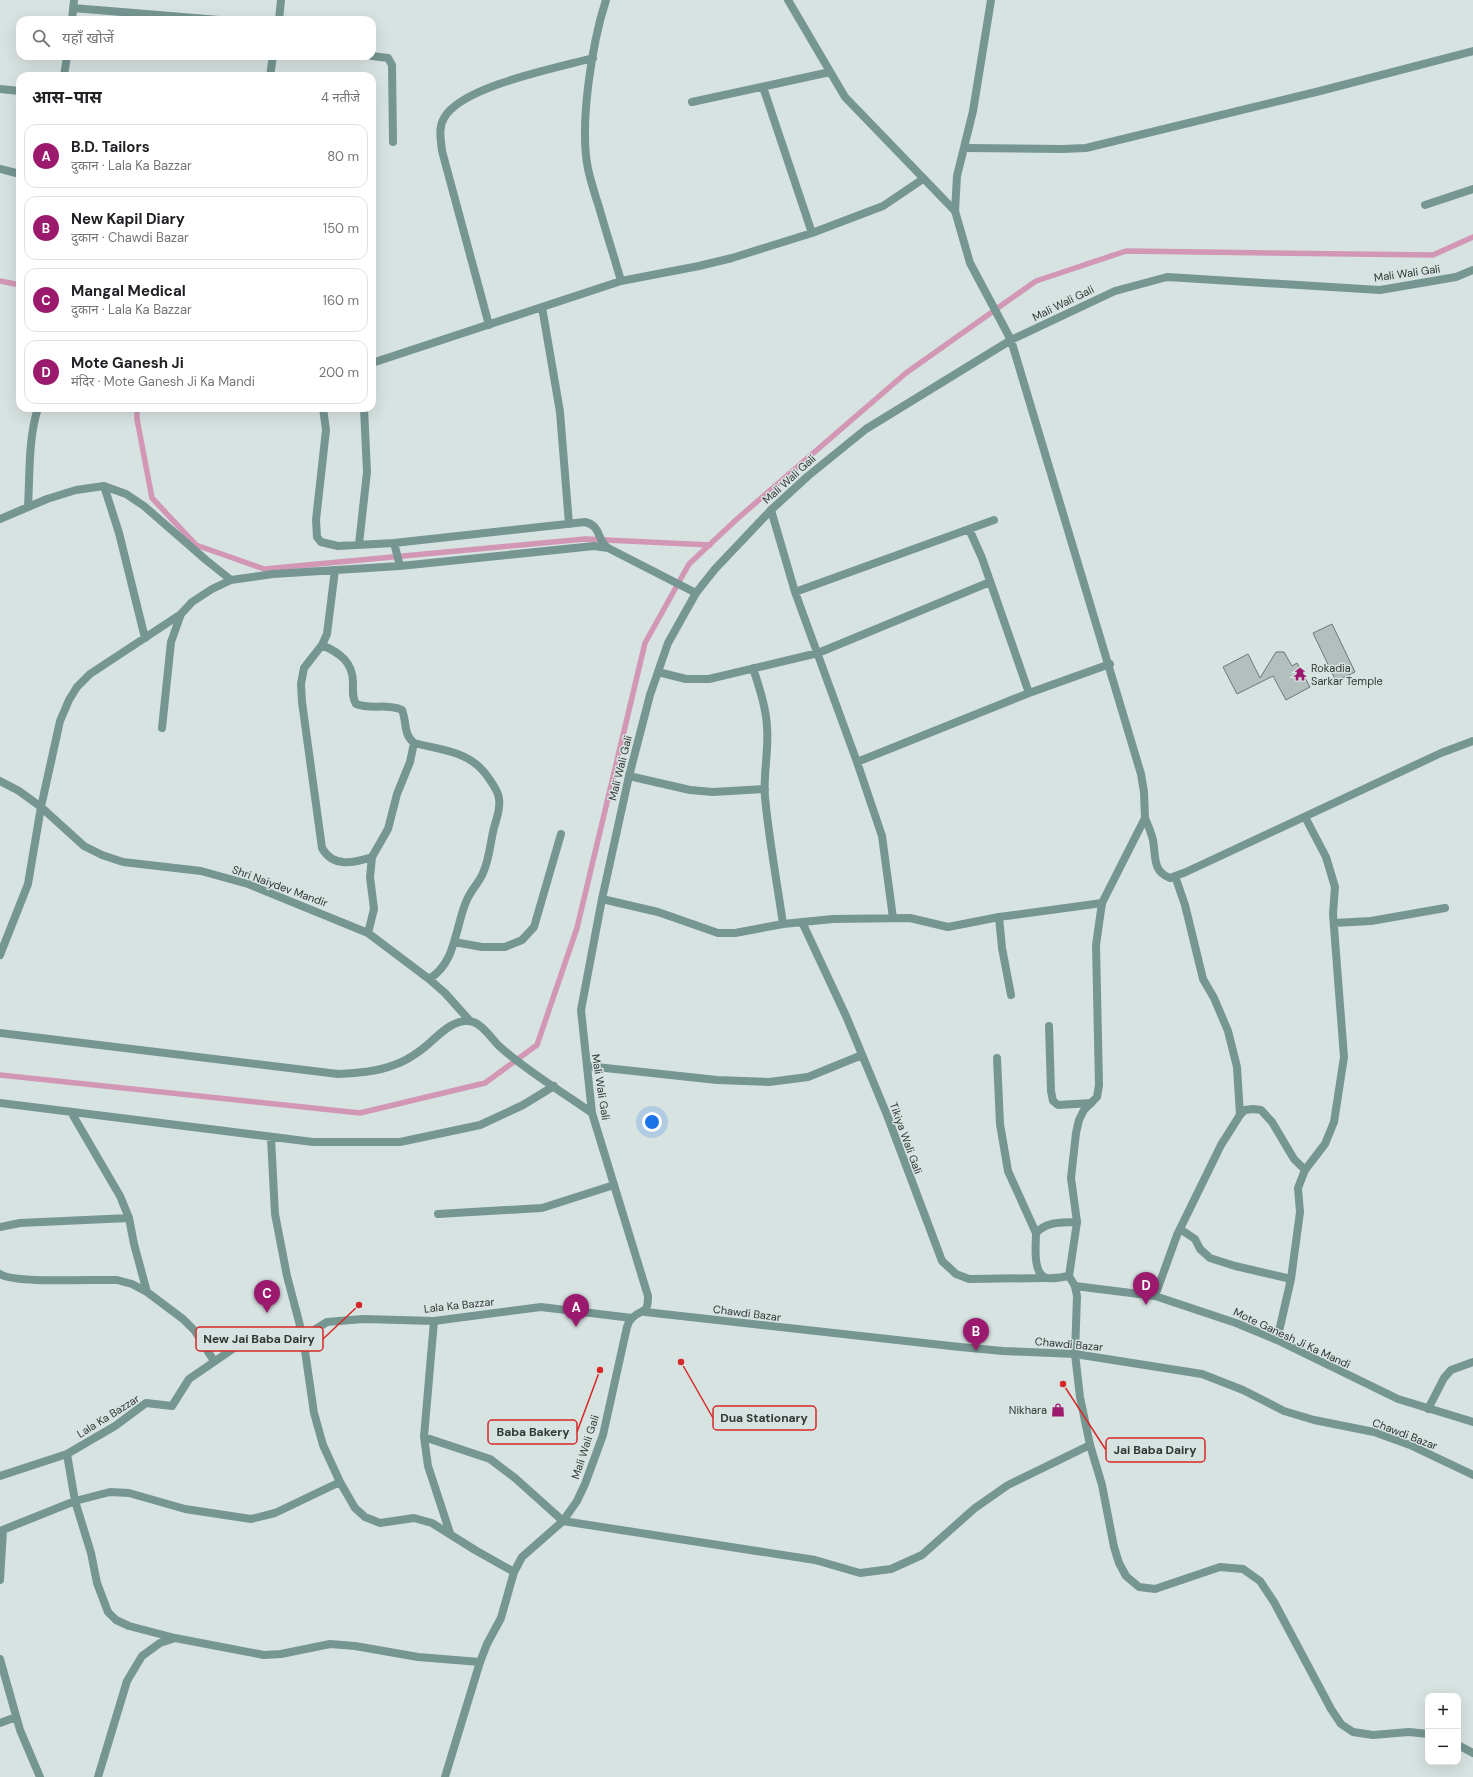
<!DOCTYPE html>
<html lang="hi">
<head>
<meta charset="utf-8">
<style>
	:root { --surface:#fff; --page:#f6f6f6; --text:#202124; --muted:#757577; --line:#e0e0e0; --accent:#9b1a6e }
	body { margin:0; font-family:"DM Sans","Noto Sans Devanagari",sans-serif; background:var(--page); color:var(--text) }
	.controls { position:absolute; right:12px; bottom:12px; display:grid; overflow:hidden; border-radius:8px; box-shadow:0 4px 16px #0002 }
	.controls button { width:36px; height:36px; display:grid; place-items:center; padding:0; border:0; border-bottom:1px solid var(--line); background:var(--surface); color:var(--text); font:20px sans-serif }
	.you { position:absolute; left:652px; top:1122px; width:14px; height:14px; margin:-10px; border:3px solid #fff; border-radius:50%; background:#1a73e8; box-shadow:0 0 0 6px #1a73e833 }
	.badge { display:grid; place-items:center; width:26px; height:26px; border-radius:50%; background:var(--accent); color:#fff; font-size:13px; font-weight:700 }
	.pin { position:absolute; translate:-50% -33px; filter:drop-shadow(0 1px 2px #0008) }
	.pin::after { content:''; position:absolute; top:21px; width:14px; height:12px; background:inherit; clip-path:polygon(0 0,100% 0,50% 100%) }
	.list { margin:0; padding:0; list-style:none }
	h2 { display:flex; justify-content:space-between; align-items:center; height:52px; margin:0; padding:0 16px; font-size:17px }
	h2 small { font-size:13px; font-weight:400; color:var(--muted) }
	.list li { display:grid; grid-template-columns:26px 1fr auto; gap:12px; align-items:center; box-sizing:border-box; height:64px; margin:0 8px 8px; padding:0 8px; border:1px solid var(--line); border-radius:12px }
	.list b { display:block; font-size:15px; white-space:nowrap }
	.list p { margin:0; font-size:13px; white-space:nowrap; color:var(--muted) }
	.list em { font-size:13px; font-style:normal; color:var(--muted) }
	.icon { flex:none; width:22px; height:22px; fill:none; stroke:currentColor; stroke-width:2; stroke-linecap:round; stroke-linejoin:round }
	.map { position:relative; flex:none; width:1473px; height:1777px; overflow:hidden }
	.search { position:absolute; background:var(--surface); box-shadow:0 4px 16px #0002; left:16px; top:16px; width:360px; height:44px; display:flex; align-items:center; gap:10px; box-sizing:border-box; padding:0 14px; border-radius:12px; color:var(--muted); font-size:15px }
	.panel { position:absolute; background:var(--surface); box-shadow:0 4px 16px #0002; left:16px; top:72px; width:360px; height:340px; border-radius:12px }
	.map>svg:first-child { display:block }
	.lines { fill:none; stroke-linecap:round; stroke-linejoin:round }
	.stream { stroke:#d297b5; stroke-width:5.5 }
	.building { fill:#b3bfbd; stroke:#6c7775 }
	.minor { stroke:#769691; stroke-width:8 }
	.tertiary { stroke:#769691; stroke-width:8 }
	.labels { text-anchor:middle; dominant-baseline:central; stroke-width:3; stroke-linejoin:round; paint-order:stroke }
	.street-label { font-size:11px; fill:#323736; stroke:#d7e3e1 }
	.poi-label { font-size:11px; fill:#323736; stroke:#d7e3e1; text-anchor:start }
	.leader { fill:none; stroke:#d62828; stroke-width:1.5 }
	.callout-dot { fill:#d62828; stroke:#d7e3e1; stroke-width:1.5 }
	.callout { fill:#d7e3e1; stroke:#d62828; stroke-width:1.5 }
	.callout-label { font-size:12px; text-anchor:middle; font-weight:bold; fill:#323736 }
</style>
</head>
<body>
<div class="map">
<svg width="1473" height="1777" viewBox="0 0 1473 1777">
	<rect width="100%" height="100%" fill="#d7e3e1"/>
	<g class="lines">
		<path class="stream" d="M0,281l20,4
			M137,408v11l15,79 44,47 68,24 321,-30 125,6
			M0,1075l360,38 125,-30 52,-38 40,-117 68,-285 44,-79 48,-45 169,-146 130,-92 90,-30 307,4 40,-18"/>
	</g>
	<path class="building" d="M1332,624l23,48 -19,9 -23,-48z
		M1276,652h8l8,14 5,-3 13,24 -24,13 -13,-24 -36,18 -14,-27 25,-13 12,24z"/>
	<g class="lines">
		<path class="minor" d="M606,0c-14,43 -27,125 -18,169 3,13 7,26 11,38 7,25 15,49 22,74
			M788,0l57,97 110,114
			M73,8l146,12
			M72,20l2,-20
			M279,20l2,-20
			M372,56l16,2 4,7 1,77
			M64,76l3,-20
			M270,76l3,-20
			M763,87l49,146
			M0,89l20,2
			M692,102l138,-30
			M965,148l98,1 23,-1 234,-57 153,-40
			M0,169l20,5
			M1425,205l48,-16
			M542,307l18,105 9,112
			M489,325l-47,-174c-1,-11 -4,-23 2,-33 18,-32 113,-50 149,-60
			M372,363l249,-82 78,-15 33,-8 80,-25 71,-27 40,-27
			M323,408l3,22 -10,90 1,17 4,5 17,4 56,-3 191,-21c17,4 11,18 23,26l88,45
			M104,486l15,47 26,105
			M28,506c2,-32 0,-67 10,-98
			M771,510l24,82 62,170 172,-69 81,-29
			M0,519l47,-20 29,-9 28,-4 22,8 18,12 62,54 25,20
			M969,529l13,29 47,135
			M394,543l6,23
			M359,544l8,-72 -3,-64
			M335,570l-8,64 -5,11 -18,23 -3,16 1,18 20,146c11,20 32,15 50,9
			M795,592l199,-72
			M322,645c18,8 31,17 31,38 0,8 -1,14 3,21 15,6 31,-1 46,6 5,12 1,24 12,33 31,8 58,8 76,37 4,6 9,13 9,19 2,11 -4,23 -6,33 -3,14 -4,28 -10,41 -4,10 -13,18 -17,29 -11,26 -10,61 -37,77
			M753,668c6,19 13,39 14,59 2,24 -4,47 -2,70 4,43 12,85 18,127
			M658,672l28,7h23l109,-26 172,-71
			M162,728l9,-86 10,-28 11,-12 20,-13 19,-9 42,-6 127,-8 194,-20 14,2
			M857,762l25,74 11,82
			M629,776l61,14 23,2 52,-3
			M0,781l19,10 22,16 43,39 18,9 21,7 78,9 47,13 120,49 61,46 16,14 25,28
			M1145,818c3,7 6,14 8,22 3,16 -1,31 17,38l16,-6 255,-119 32,-12
			M1175,876l10,29 18,74 11,19 14,33 9,36 3,48
			M602,899l56,13 60,21h17l48,-9 50,-5 77,-1 38,9 51,-10 103,-14
			M999,917l3,31 9,47
			M802,922l44,94 41,99 55,146 14,13 13,5 77,-1
			M1334,923l37,-2 74,-13
			M368,933l6,-24 -4,-32 2,-20 16,-28 9,-35 13,-32 4,-19
			M454,942l28,5h23l17,-7 12,-13 27,-93
			M0,955l28,-71 13,-77 19,-86 9,-21 8,-13 13,-13 91,-60
			M1049,1026l2,65 2,10 5,4 33,-2
			M997,1058l3,66 8,47 28,62
			M587,1066l130,14 52,2 39,-5 54,-22
			M0,1103l313,39h87l80,-17 43,-20 31,-19
			M71,1112l49,84 9,22 5,26 13,48
			M271,1138l4,76 12,62 16,61 11,76 9,32 17,37 15,26 10,9 15,6 34,-5 18,5 43,27 39,22
			M438,1214l104,-6 72,-23
			M0,1227l20,-4 109,-5
			M1180,1229l15,10 5,10 10,9 25,8 56,13
			M0,1274c15,10 94,5 117,6l15,4 15,8 36,27 12,12 19,30
			M1069,1276c-7,1 -16,3 -22,2 -15,-3 -11,-34 -11,-45 11,-12 25,-10 41,-11
			M1075,1286l80,10 81,27 41,17 121,59 75,23
			M1155,1296l22,-61 44,-90 19,-30 5,-5 8,-1 8,1 11,12 22,37 11,11
			M645,1312l315,35 43,4 72,3 127,20 41,16 41,21 30,9 60,12 36,13 63,30
			M434,1321l-10,116 4,29 22,67
			M1277,1340l14,-61 9,-67 -2,-24 7,-18 20,-26 9,-22 10,-65 -11,-143 2,-27 -9,-30 -21,-40
			M1428,1409l16,-31 7,-8 22,-8
			M424,1437l66,22 25,19 48,43 252,39 45,13 31,-4 31,-14 53,-47 33,-23 82,-40
			M67,1454l8,47 16,52 6,30 11,29 8,8 13,6 46,12
			M0,1531l75,-30 35,-9 19,1 56,16 66,10 24,-6 65,-31
			M0,1580l3,-50
			M0,1659l20,71 20,47
			M0,1723l16,-6
			M98,1777l29,-96 15,-25 18,-13 15,-5 89,17 17,-1 49,-10 25,2 63,11 62,5"/>
		<path class="tertiary" d="M991,0l-18,111 -16,65 -2,35 15,52 41,77 130,434 3,18 1,26 -43,85 -6,42 3,140 -2,12 -13,13 -5,10 -3,13 -5,45 6,44 -8,54 6,10 2,10 -2,58 5,43 10,48 12,40 12,62 5,16 7,13 13,11 16,2 65,-22 23,2 17,12 14,21 57,107 10,15 12,8 20,3 36,-3 19,2
			M0,1033l338,41c19,-1 38,-2 56,-9 9,-3 19,-9 27,-15 13,-9 29,-31 48,-29 12,1 22,17 30,25 29,26 62,45 93,67
			M0,1476l67,-22 48,-28 31,-23 26,3 17,-27 51,-35 63,-7 24,-15 36,-3 71,2 107,-14 91,11
			M1458,1745l15,8
			M445,1777l35,-115 7,-18 14,-26 13,-46 8,-15 41,-36 14,-20 8,-17 18,-49 24,-108c1,-3 3,-7 5,-9 10,-10 16,-2 16,-22l-56,-183 -11,-103 21,-111 27,-123 21,-81 18,-52 28,-50 19,-24 56,-59 37,-34 58,-47 145,-89 104,-49 52,-14 213,13 76,-13 17,-7"/>
	</g>
	<defs>
		<g id="temple-bare" transform="scale(1.08)"><path d="M0-6L5-2H3V0L6.5 2.5H4V6H1.5V3h-3V6H-4V2.5H-6.5L-3 0V-2H-5Z" fill="#9b1a6e" stroke="#d7e3e1" stroke-width="2.5" paint-order="stroke"/></g>
		<g id="shop-bare" transform="scale(1.08)"><path d="M-5-2.5h2.3a2.7 3.5 0 0 1 5.4 0H5L5.5 6h-11ZM-1.5-2.5h3a1.5 2.3 0 0 0-3 0Z" fill="#9b1a6e" stroke="#d7e3e1" stroke-width="2.5" paint-order="stroke"/></g>
	</defs>
	<g fill-rule="evenodd">
		<use href="#temple-bare" x="1300" y="674"/>
		<use href="#shop-bare" x="1058" y="1410"/>
	</g>
	<g class="labels">
		<g class="street-label">
			<text transform="translate(1407 273) rotate(-8)">Mali Wali Gali</text>
			<text transform="translate(1063 303) rotate(-26)">Mali Wali Gali</text>
			<text transform="translate(789 479) rotate(-42)">Mali Wali Gali</text>
			<text transform="translate(620 768) rotate(-76)">Mali Wali Gali</text>
			<text transform="translate(280 886) rotate(20)">Shri Naiydev Mandir</text>
			<text transform="translate(601 1087) rotate(81)">Mali Wali Gali</text>
			<text transform="translate(906 1138) rotate(70)">Tikiya Wali Gali</text>
			<text transform="translate(459 1305) rotate(-6)">Lala Ka Bazzar</text>
			<text transform="translate(747 1313) rotate(7)">Chawdi Bazar</text>
			<text transform="translate(1292 1338) rotate(25)">Mote Ganesh Ji Ka Mandi</text>
			<text transform="translate(1069 1344) rotate(5)">Chawdi Bazar</text>
			<text transform="translate(108 1416) rotate(-32)">Lala Ka Bazzar</text>
			<text transform="translate(1405 1434) rotate(21)">Chawdi Bazar</text>
			<text transform="translate(585 1447) rotate(-72)">Mali Wali Gali</text>
		</g>
		<g class="poi-label">
			<text x="1311" y="668">Rokadia<tspan x="1311" dy="13">Sarkar Temple</tspan></text>
			<text x="1047" y="1410" text-anchor="end">Nikhara</text>
		</g>
	</g>
	<path class="leader" d="M359 1305L323 1339M681 1362L713 1418M600 1370L577 1432M1063 1384L1106 1450"/>
	<g class="callout-dot">
		<circle cx="359" cy="1305" r="4"/>
		<circle cx="681" cy="1362" r="4"/>
		<circle cx="600" cy="1370" r="4"/>
		<circle cx="1063" cy="1384" r="4"/>
	</g>
	<g class="callout">
		<rect x="196" y="1327" width="127" height="24" rx="4"/>
		<rect x="713" y="1406" width="103" height="24" rx="4"/>
		<rect x="488" y="1420" width="89" height="24" rx="4"/>
		<rect x="1106" y="1438" width="99" height="24" rx="4"/>
	</g>
	<g class="callout-label">
		<text x="259" y="1343">New Jai Baba Dairy</text>
		<text x="764" y="1422">Dua Stationary</text>
		<text x="533" y="1436">Baba Bakery</text>
		<text x="1155" y="1454">Jai Baba Dairy</text>
	</g>
</svg>
<div class="controls">
<button>+</button>
<button>−</button>
</div>
<div class="you"></div>
<div class="pin badge" style="left:576px;top:1327px">A</div>
<div class="pin badge" style="left:976px;top:1351px">B</div>
<div class="pin badge" style="left:267px;top:1313px">C</div>
<div class="pin badge" style="left:1146px;top:1305px">D</div>
<div class="search"><svg class="icon" aria-label="search" viewBox="0 0 24 24"><circle cx="10" cy="10" r="6"/><path d="M15 15l6 6"/></svg>यहाँ खोजें</div>
<section class="panel">
<h2>आस-पास<small>4 नतीजे</small></h2>
<ul class="list">
<li><span class="badge">A</span><div><b>B.D. Tailors</b><p>दुकान · Lala Ka Bazzar</p></div><em>80 m</em></li>
<li><span class="badge">B</span><div><b>New Kapil Diary</b><p>दुकान · Chawdi Bazar</p></div><em>150 m</em></li>
<li><span class="badge">C</span><div><b>Mangal Medical</b><p>दुकान · Lala Ka Bazzar</p></div><em>160 m</em></li>
<li><span class="badge">D</span><div><b>Mote Ganesh Ji</b><p>मंदिर · Mote Ganesh Ji Ka Mandi</p></div><em>200 m</em></li>
</ul>
</section>
</div>
</body>
</html>
